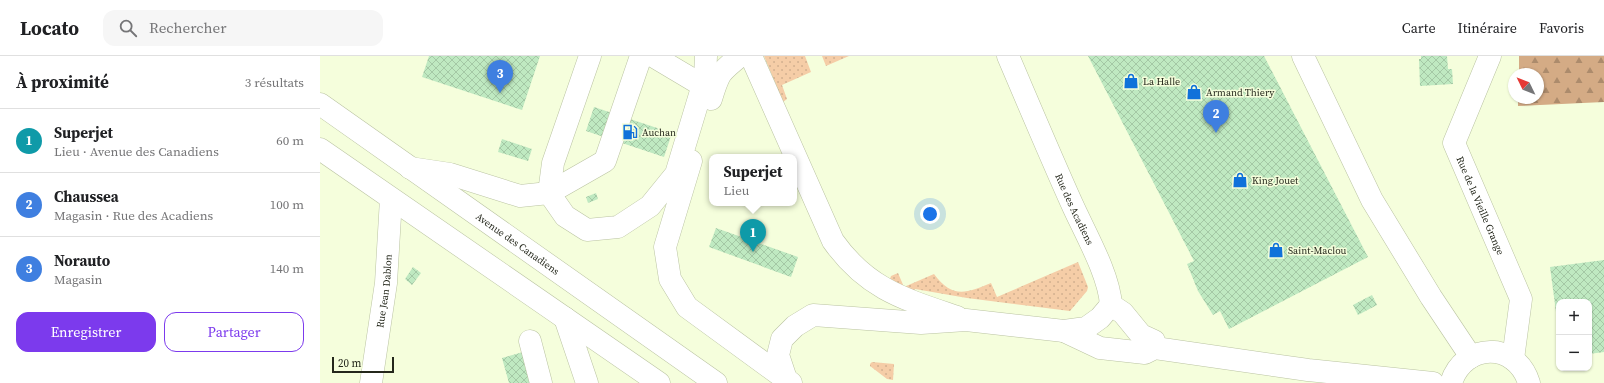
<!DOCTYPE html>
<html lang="fr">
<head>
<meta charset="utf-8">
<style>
	:root { --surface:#fff; --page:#f6f6f6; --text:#202124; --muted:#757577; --line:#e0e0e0; --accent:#7c3aed }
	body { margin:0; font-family:"Source Serif 4",serif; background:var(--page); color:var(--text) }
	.controls { position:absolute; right:12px; bottom:12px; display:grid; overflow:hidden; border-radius:8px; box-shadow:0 1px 3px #0004 }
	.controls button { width:36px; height:36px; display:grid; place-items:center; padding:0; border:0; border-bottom:1px solid var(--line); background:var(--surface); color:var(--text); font:20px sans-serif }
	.compass { position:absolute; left:1188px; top:12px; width:36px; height:36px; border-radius:50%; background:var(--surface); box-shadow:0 1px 3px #0004; rotate:313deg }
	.scale { position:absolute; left:12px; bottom:10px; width:62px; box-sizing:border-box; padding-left:4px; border:2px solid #24271b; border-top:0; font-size:11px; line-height:14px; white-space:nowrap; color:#24271b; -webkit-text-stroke:3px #f5fedc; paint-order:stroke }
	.you { position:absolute; left:610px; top:158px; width:14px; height:14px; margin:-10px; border:3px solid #fff; border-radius:50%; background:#1a73e8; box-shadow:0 0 0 6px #1a73e833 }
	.badge { display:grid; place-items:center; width:26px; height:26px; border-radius:50%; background:var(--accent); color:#fff; font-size:13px; font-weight:700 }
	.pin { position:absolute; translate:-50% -33px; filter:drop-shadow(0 1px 2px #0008) }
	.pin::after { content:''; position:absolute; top:21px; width:14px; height:12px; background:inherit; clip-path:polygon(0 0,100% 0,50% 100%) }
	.popup { position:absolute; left:389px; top:98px; width:88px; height:52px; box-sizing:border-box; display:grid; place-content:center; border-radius:8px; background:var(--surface); filter:drop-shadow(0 1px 3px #0005); font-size:13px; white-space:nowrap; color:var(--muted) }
	.popup b { font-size:15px; color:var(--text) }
	.popup::after { content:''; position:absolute; left:50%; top:100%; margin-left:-8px; border:8px solid transparent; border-top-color:var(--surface) }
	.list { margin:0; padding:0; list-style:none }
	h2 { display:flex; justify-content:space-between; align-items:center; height:52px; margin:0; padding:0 16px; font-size:17px }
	h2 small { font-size:13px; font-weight:400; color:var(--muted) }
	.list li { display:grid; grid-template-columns:26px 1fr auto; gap:12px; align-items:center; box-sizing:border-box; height:64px; padding:0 16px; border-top:1px solid var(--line) }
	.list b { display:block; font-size:15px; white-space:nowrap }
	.list p { margin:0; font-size:13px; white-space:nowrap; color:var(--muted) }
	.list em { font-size:13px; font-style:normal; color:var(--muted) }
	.actions { display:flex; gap:8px; padding:12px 16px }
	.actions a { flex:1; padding:9px 0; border:1px solid var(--accent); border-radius:12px; text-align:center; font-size:14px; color:var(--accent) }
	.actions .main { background:var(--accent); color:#fff }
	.icon { flex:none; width:22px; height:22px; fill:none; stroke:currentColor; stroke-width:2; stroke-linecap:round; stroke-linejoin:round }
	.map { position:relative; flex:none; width:1284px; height:327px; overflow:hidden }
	header { display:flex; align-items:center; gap:24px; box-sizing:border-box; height:56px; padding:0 20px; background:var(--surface); border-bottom:1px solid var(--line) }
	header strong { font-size:19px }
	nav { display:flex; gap:22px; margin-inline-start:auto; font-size:14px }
	.search { width:280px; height:36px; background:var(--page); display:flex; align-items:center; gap:10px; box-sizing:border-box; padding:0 14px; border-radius:12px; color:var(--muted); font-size:15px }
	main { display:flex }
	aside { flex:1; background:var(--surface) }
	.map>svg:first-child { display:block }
	.grass { fill:url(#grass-dots) }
	.forest { fill:url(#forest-firs) }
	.building { fill:url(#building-cross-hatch) }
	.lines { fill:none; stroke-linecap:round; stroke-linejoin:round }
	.minor-casing { stroke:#bac3a2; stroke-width:23 }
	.major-casing { stroke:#bac3a2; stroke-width:23 }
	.minor { stroke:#fff; stroke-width:22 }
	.major { stroke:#fff; stroke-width:22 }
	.labels { text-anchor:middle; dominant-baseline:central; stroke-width:3; stroke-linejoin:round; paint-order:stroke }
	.poi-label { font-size:10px; fill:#24271b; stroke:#f5fedc; text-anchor:start }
	.street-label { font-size:10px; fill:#24271b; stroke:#f5fedc }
</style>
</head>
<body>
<header>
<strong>Locato</strong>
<div class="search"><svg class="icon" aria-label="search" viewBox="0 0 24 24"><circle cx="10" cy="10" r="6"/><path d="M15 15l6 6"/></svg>Rechercher</div>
<nav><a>Carte</a><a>Itinéraire</a><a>Favoris</a></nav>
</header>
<main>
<aside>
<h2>À proximité<small>3 résultats</small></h2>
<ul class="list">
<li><span class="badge" style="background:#0f9aa8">1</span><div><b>Superjet</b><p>Lieu · Avenue des Canadiens</p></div><em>60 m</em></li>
<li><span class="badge" style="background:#3f7fe0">2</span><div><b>Chaussea</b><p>Magasin · Rue des Acadiens</p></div><em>100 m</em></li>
<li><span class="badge" style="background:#3f7fe0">3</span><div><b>Norauto</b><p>Magasin</p></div><em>140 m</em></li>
</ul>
<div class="actions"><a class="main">Enregistrer</a><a>Partager</a></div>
</aside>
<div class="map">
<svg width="1284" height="327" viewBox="0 0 1284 327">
	<defs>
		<pattern id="grass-dots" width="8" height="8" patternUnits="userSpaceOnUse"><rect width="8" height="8" fill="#f5cda7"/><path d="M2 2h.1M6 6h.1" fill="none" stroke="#d2b08f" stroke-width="1.8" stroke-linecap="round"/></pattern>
		<pattern id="forest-firs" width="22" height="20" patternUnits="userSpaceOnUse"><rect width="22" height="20" fill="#d4ab85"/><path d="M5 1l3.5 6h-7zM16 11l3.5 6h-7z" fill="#ac8b6c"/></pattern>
		<pattern id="building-cross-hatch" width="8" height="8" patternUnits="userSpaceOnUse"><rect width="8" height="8" fill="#bfe9c1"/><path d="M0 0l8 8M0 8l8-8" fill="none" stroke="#a4c8a5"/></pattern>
	</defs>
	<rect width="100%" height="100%" fill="#f5fedc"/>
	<path class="grass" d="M444,0h41l6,16 -29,13 5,14 -4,3z
		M502,0h27l-23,10z
		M758,206l10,25 -1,4 -17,20 -103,-13 -52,-9 -3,4 -22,-14 1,-3 7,-3 6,14 30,-13c18,24 31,20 57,9l6,14z
		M552,306l22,2 -1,16 -6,-1 -17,-13v-2z"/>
	<path class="forest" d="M1199,0h85v46l-86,4v-8h20v-24h-19z"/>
	<path class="building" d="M109,0h111l-18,54 -100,-33z
		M768,0h176l104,201 -139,72 -9,-18 -7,4 -15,-24 -11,-27 7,-3z
		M1101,0h26l1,13h4l1,15 -33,2 -1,-27h2z
		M274,51l78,26 -8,24 -78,-26z
		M182,83l30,10 -4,12 -30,-9z
		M276,137l2,6 -10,4 -2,-6z
		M396,172l82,29 -7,20 -82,-30z
		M1284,204v92l-15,2v-52h-30l-1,25 -8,-60z
		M93,211l8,6 -9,12 -7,-6z
		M1052,239l5,10 -19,10 -5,-10z
		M203,296l9,31h-23l-7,-25z"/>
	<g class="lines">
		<g class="minor-casing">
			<g id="minor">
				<path d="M333,0l42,25 19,6"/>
				<path d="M431,0l82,185c34,48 71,58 124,76"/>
				<path id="s1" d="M688,0c21,49 42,99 64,148 13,29 37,70 39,101"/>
				<path d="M983,0l69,144 59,97 40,60"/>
				<path id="s2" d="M1170,0l-36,87 67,156 -8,60"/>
				<path d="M391,43c8,-26 8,-26 29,-43"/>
				<path d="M371,105l-26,86 5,32 17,28 104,76"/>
				<path d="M90,112l40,6 70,22 29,-3 16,23 22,14 31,-3 32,-21 26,-32 29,-96 1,-22"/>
				<path d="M229,137l56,-32 36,-105"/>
				<path d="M229,137l4,-30 37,-107"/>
				<path d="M791,249l12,8 18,22 13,6 1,7"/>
				<path d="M245,262l22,65"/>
				<path d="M744,275l36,17 45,5 10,-5 153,22 125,13"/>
				<path d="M210,285l11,42"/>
				<path d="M466,323l-8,-24 4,-16 13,-13 18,-11 108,8 45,-3 98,11 22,-3 14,-10 11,-13"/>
				<path id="s3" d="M51,327l15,-100 5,-84"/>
				<path d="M1131,327c13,-41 65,-42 78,0"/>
			</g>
		</g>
		<g class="major-casing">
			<g id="major">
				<path id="s4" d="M0,48l396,279"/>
				<path d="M0,93l339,234"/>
			</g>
		</g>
		<use href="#minor" class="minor"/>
		<use href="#major" class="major"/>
	</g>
	<defs>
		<g id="shop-bare" transform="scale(1.2)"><path d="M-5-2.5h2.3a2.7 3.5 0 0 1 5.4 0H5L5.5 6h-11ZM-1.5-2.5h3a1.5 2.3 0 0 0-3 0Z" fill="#1072da" stroke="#f5fedc" stroke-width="2.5" paint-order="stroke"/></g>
		<g id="fuel-bare" transform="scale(1.2)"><path d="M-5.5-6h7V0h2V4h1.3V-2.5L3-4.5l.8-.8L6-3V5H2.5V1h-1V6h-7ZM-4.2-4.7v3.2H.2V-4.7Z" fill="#1072da" stroke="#f5fedc" stroke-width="2.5" paint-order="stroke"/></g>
	</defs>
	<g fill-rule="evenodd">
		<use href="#shop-bare" x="811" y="25"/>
		<use href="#shop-bare" x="874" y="36"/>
		<use href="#fuel-bare" x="310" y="76"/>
		<use href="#shop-bare" x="920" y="124"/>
		<use href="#shop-bare" x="956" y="194"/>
	</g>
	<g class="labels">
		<g class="poi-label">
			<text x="823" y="25">La Halle</text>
			<text x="886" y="36">Armand Thiery</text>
			<text x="322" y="76">Auchan</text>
			<text x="932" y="124">King Jouet</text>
			<text x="968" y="194">Saint-Maclou</text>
		</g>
		<g class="street-label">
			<text stroke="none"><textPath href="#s2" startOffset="162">Rue de la Vieille Grange</textPath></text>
			<text stroke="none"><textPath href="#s1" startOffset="167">Rue des Acadiens</textPath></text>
			<text stroke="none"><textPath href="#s4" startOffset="242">Avenue des Canadiens</textPath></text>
			<text stroke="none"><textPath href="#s3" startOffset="93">Rue Jean Dablon</textPath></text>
		</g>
	</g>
</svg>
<div class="controls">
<button>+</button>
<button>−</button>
</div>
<svg class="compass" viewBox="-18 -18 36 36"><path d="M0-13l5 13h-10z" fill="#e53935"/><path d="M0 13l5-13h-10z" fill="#757577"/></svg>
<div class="scale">20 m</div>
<div class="you"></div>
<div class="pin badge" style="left:433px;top:196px;background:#0f9aa8">1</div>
<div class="popup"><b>Superjet</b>Lieu</div>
<div class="pin badge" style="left:896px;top:77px;background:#3f7fe0">2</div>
<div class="pin badge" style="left:180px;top:37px;background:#3f7fe0">3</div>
</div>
</main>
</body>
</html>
